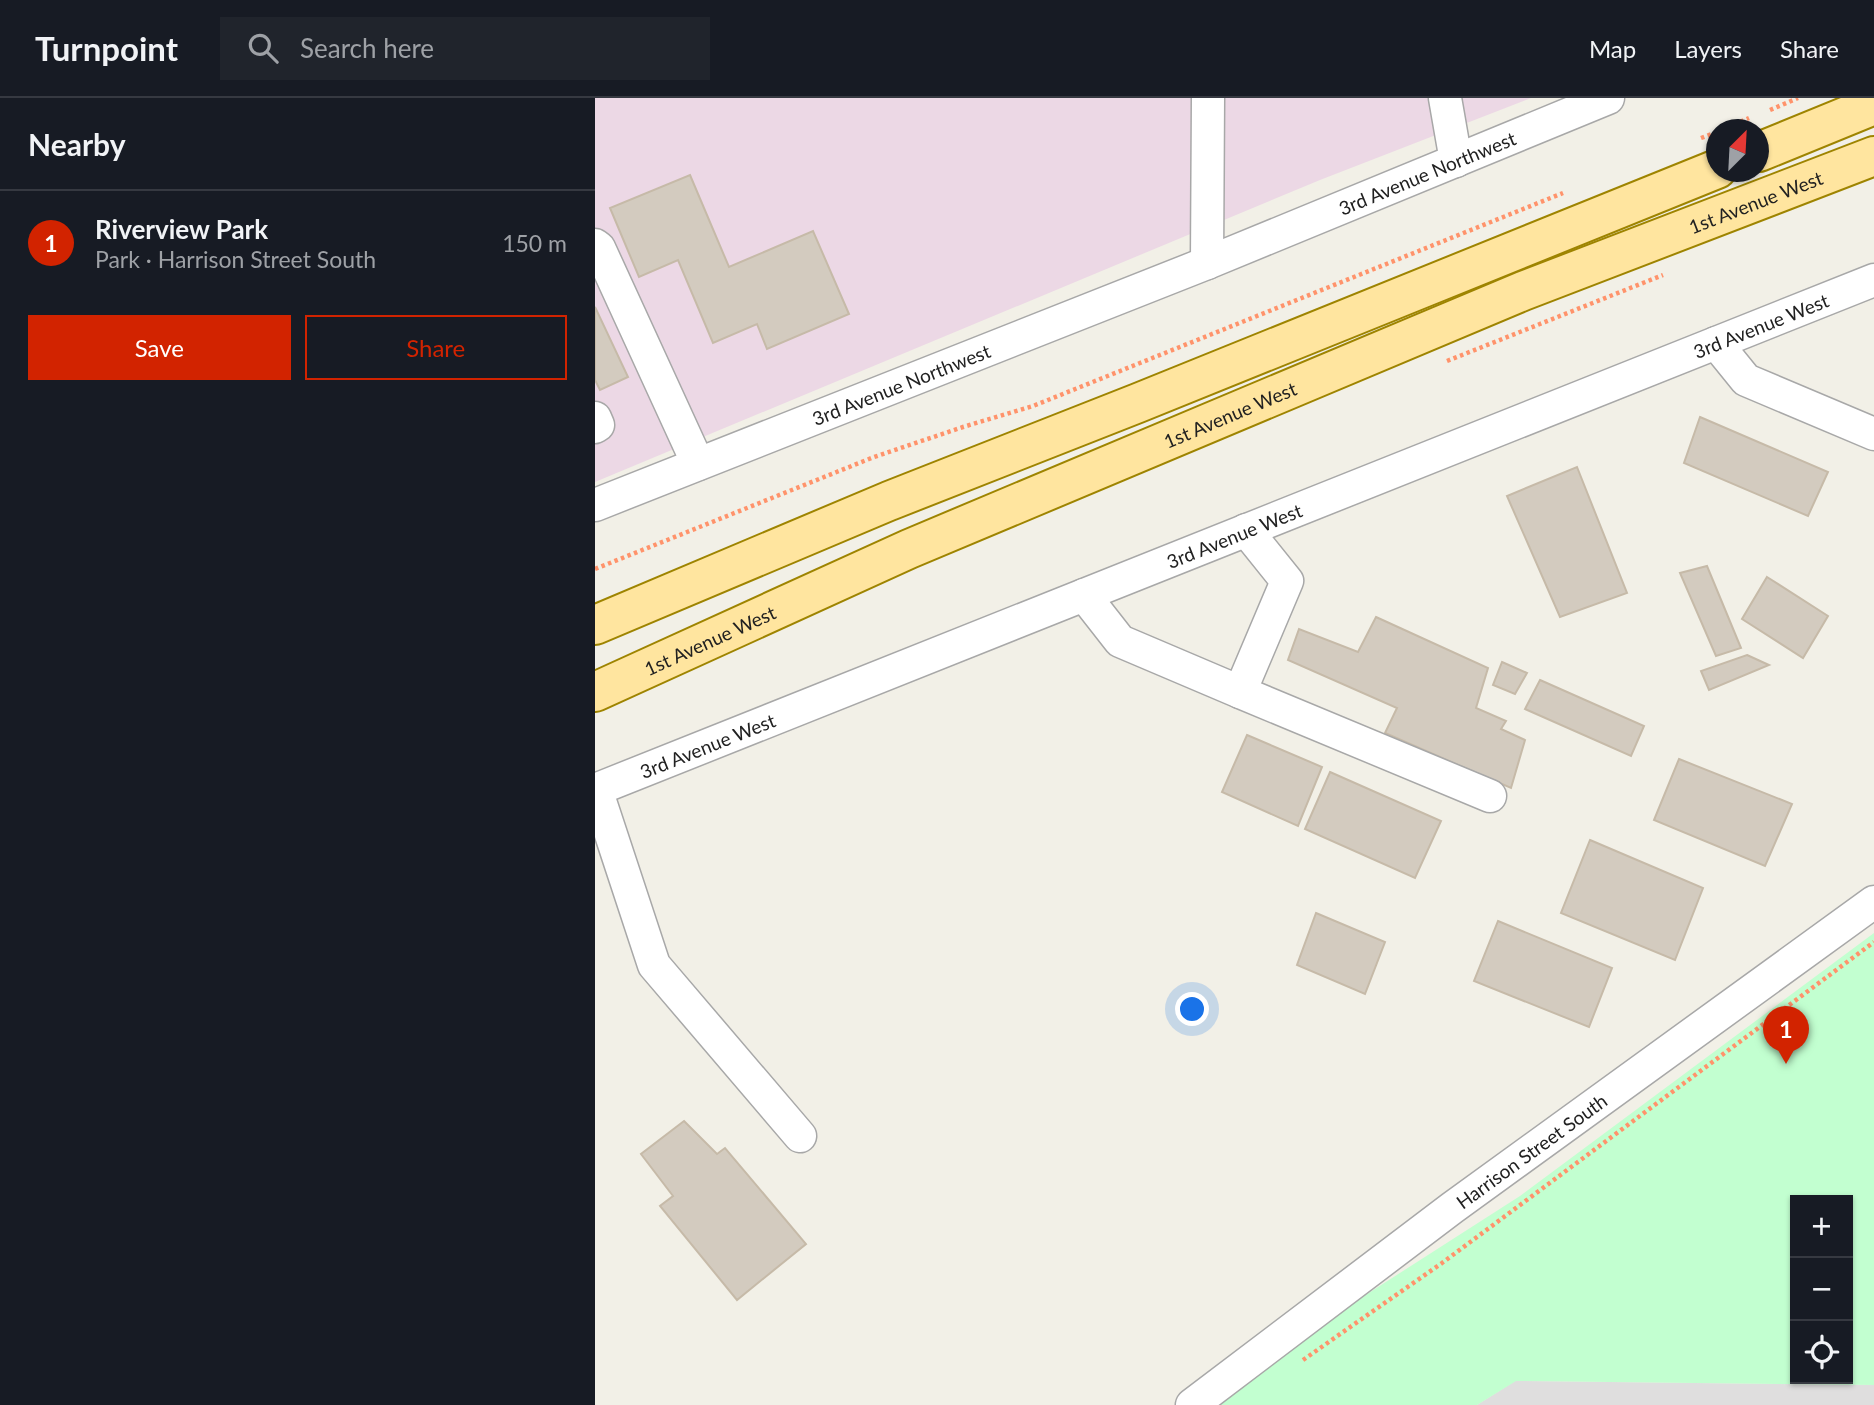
<!DOCTYPE html>
<html lang="en">
<head>
<meta charset="utf-8">
<style>
	:root { --surface:#171b24; --page:#20242c; --text:#f1f3f6; --muted:#9ea1a6; --line:#363941; --accent:#d22300 }
	body { margin:0; font-family:Lato,sans-serif; background:var(--page); color:var(--text) }
	.controls { position:absolute; right:21px; bottom:21px; display:grid; overflow:hidden; border-radius:0px; box-shadow:0 2px 5px #0004 }
	.controls button { width:63px; height:63px; display:grid; place-items:center; padding:0; border:0; border-bottom:2px solid var(--line); background:var(--surface); color:var(--text); font:35px sans-serif }
	.compass { position:absolute; left:1111px; top:21px; width:63px; height:63px; border-radius:50%; background:var(--surface); box-shadow:0 2px 5px #0004; rotate:24deg }
	.you { position:absolute; left:598px; top:912px; width:24px; height:24px; margin:-18px; border:5px solid #fff; border-radius:50%; background:#1a73e8; box-shadow:0 0 0 10px #1a73e833 }
	.badge { display:grid; place-items:center; width:46px; height:46px; border-radius:50%; background:var(--accent); color:#fff; font-size:23px; font-weight:700 }
	.pin { position:absolute; translate:-50% -58px; filter:drop-shadow(0 2px 4px #0008) }
	.pin::after { content:''; position:absolute; top:37px; width:24px; height:21px; background:inherit; clip-path:polygon(0 0,100% 0,50% 100%) }
	.list { margin:0; padding:0; list-style:none }
	h2 { display:flex; justify-content:space-between; align-items:center; height:91px; margin:0; padding:0 28px; font-size:30px }
	h2 small { font-size:23px; font-weight:400; color:var(--muted) }
	.list li { display:grid; grid-template-columns:46px 1fr auto; gap:21px; align-items:center; box-sizing:border-box; height:105px; padding:0 28px; border-top:2px solid var(--line) }
	.list b { display:block; font-size:26px; white-space:nowrap }
	.list p { margin:0; font-size:23px; white-space:nowrap; color:var(--muted) }
	.list em { font-size:23px; font-style:normal; color:var(--muted) }
	.actions { display:flex; gap:14px; padding:21px 28px }
	.actions a { flex:1; padding:16px 0; border:2px solid var(--accent); border-radius:0px; text-align:center; font-size:24px; color:var(--accent) }
	.actions .main { background:var(--accent); color:#fff }
	.icon { flex:none; width:38px; height:38px; fill:none; stroke:currentColor; stroke-width:2; stroke-linecap:round; stroke-linejoin:round }
	.map { position:relative; flex:none; width:1279px; height:1307px; overflow:hidden }
	header { display:flex; align-items:center; gap:42px; box-sizing:border-box; height:98px; padding:0 35px; background:var(--surface); border-bottom:2px solid var(--line) }
	header strong { font-size:33px }
	nav { display:flex; gap:38px; margin-inline-start:auto; font-size:24px }
	.search { width:490px; height:63px; background:var(--page); display:flex; align-items:center; gap:18px; box-sizing:border-box; padding:0 24px; border-radius:0px; color:var(--muted); font-size:26px }
	main { display:flex }
	aside { flex:1; background:var(--surface) }
	.map>svg:first-child { display:block }
	.residential { fill:#dfdede }
	.industrial { fill:#ecd8e5 }
	.park { fill:#c2ffd0; fill-rule:evenodd }
	.building { fill:#d3cbbf; stroke:#c6baa8; stroke-width:2 }
	.lines { fill:none; stroke-linecap:round; stroke-linejoin:round }
	.minor-casing { stroke:#a8a8a8; stroke-width:35 }
	.major-casing { stroke:#9e8400; stroke-width:42 }
	.path { stroke:#ff936b; stroke-width:4.5; stroke-dasharray:3.5 3.5; stroke-linecap:butt }
	.minor { stroke:#fff; stroke-width:32 }
	.major { stroke:#ffe59f; stroke-width:38 }
	.labels { text-anchor:middle; dominant-baseline:central; stroke-width:5; stroke-linejoin:round; paint-order:stroke }
	.street-label { font-size:19px; fill:#212121; stroke:#fff }
</style>
</head>
<body>
<header>
<strong>Turnpoint</strong>
<div class="search"><svg class="icon" aria-label="search" viewBox="0 0 24 24"><circle cx="10" cy="10" r="6"/><path d="M15 15l6 6"/></svg>Search here</div>
<nav><a>Map</a><a>Layers</a><a>Share</a></nav>
</header>
<main>
<aside>
<h2>Nearby<small></small></h2>
<ul class="list">
<li><span class="badge">1</span><div><b>Riverview Park</b><p>Park · Harrison Street South</p></div><em>150 m</em></li>
</ul>
<div class="actions"><a class="main">Save</a><a>Share</a></div>
</aside>
<div class="map">
<svg width="1279" height="1307" viewBox="0 0 1279 1307">
	<rect width="100%" height="100%" fill="#f2f0e7"/>
	<path class="residential" d="M920,1283l359,4v20h-397z"/>
	<path class="industrial" d="M0,0h936l-211,82 -725,302z"/>
	<path class="park" d="M1279,835v452l-358,-4 -39,24h-283l326,-209zM1200,1102h53v179h-53z"/>
	<path class="building" d="M95,77l39,92 84,-36 36,83 -82,35 -10,-25 -44,19 -35,-83 -39,17 -29,-69z
		M0,209l33,70 -28,13 -5,-10z
		M1105,319l128,55 -20,44 -124,-53z
		M982,369l50,126 -67,24 -53,-121z
		M1112,468l34,82 -25,8 -36,-83z
		M1172,479l61,39 -25,42 -61,-39z
		M781,519l112,51 -12,40 30,13 -5,8 24,11 -14,48 -126,-55 12,-25 -109,-48 11,-31 59,23z
		M1152,557l22,10 -60,25 -8,-19z
		M907,564l25,11 -12,21 -22,-9z
		M945,582l104,46 -13,30 -106,-47z
		M652,637l75,32 -24,59 -76,-34z
		M1084,661l113,45 -27,62 -111,-46z
		M735,674l111,49 -26,57 -110,-49z
		M995,742l113,48 -28,72 -114,-47z
		M721,815l69,29 -20,52 -68,-29z
		M903,823l114,47 -23,59 -115,-46z
		M89,1023l33,33 8,-6 81,96 -69,56 -77,-94 13,-10 -32,-42z"/>
	<g class="lines">
		<g class="minor-casing">
			<g id="minor">
				<path d="M850,0l11,63"/>
				<path d="M0,147l4,3 99,216"/>
				<path d="M612,165l1,-165"/>
				<path d="M1121,245l30,37 128,54"/>
				<path d="M0,320l3,7 -3,2"/>
				<path id="s1" d="M0,407l612,-242 401,-165"/>
				<path d="M489,497l36,46 120,51 47,-111 -41,-51"/>
				<path d="M645,594l250,104"/>
				<path d="M1,691l58,176 146,171"/>
				<path id="s2" d="M0,692l1279,-510"/>
				<path id="s3" d="M597,1307l260,-197 422,-306"/>
			</g>
		</g>
		<g class="major-casing">
			<g id="major">
				<path d="M1164,54l115,-47"/>
				<path d="M0,527l294,-124 249,-98 579,-234"/>
				<path id="s4" d="M0,594l314,-143 614,-258 351,-135"/>
			</g>
		</g>
		<path class="path" d="M1175,12l28,-12
			M1126,32l28,-12
			M1106,40l16,-6
			M852,263l216,-86
			M0,471l279,-112 89,-30 70,-21 530,-213
			M708,1262l139,-97 432,-321"/>
		<use href="#minor" class="minor"/>
		<use href="#major" class="major"/>
	</g>
	<g class="labels">
		<g class="street-label">
			<text stroke="none"><textPath href="#s1" startOffset="896">3rd Avenue Northwest</textPath></text>
			<text stroke="none"><textPath href="#s4" startOffset="1260">1st Avenue West</textPath></text>
			<text stroke="none"><textPath href="#s2" startOffset="1255">3rd Avenue West</textPath></text>
			<text stroke="none"><textPath href="#s1" startOffset="329">3rd Avenue Northwest</textPath></text>
			<text stroke="none"><textPath href="#s4" startOffset="693">1st Avenue West</textPath></text>
			<text stroke="none"><textPath href="#s2" startOffset="688">3rd Avenue West</textPath></text>
			<text stroke="none"><textPath href="#s4" startOffset="126">1st Avenue West</textPath></text>
			<text stroke="none"><textPath href="#s2" startOffset="121">3rd Avenue West</textPath></text>
			<text stroke="none"><textPath href="#s3" startOffset="424">Harrison Street South</textPath></text>
		</g>
	</g>
</svg>
<div class="controls">
<button>+</button>
<button>−</button>
<button><svg class="icon" aria-label="locate" viewBox="0 0 24 24"><circle cx="12" cy="12" r="6"/><path d="M12 2v4M12 18v4M2 12h4M18 12h4"/></svg></button>
</div>
<svg class="compass" viewBox="-18 -18 36 36"><path d="M0-13l5 13h-10z" fill="#e53935"/><path d="M0 13l5-13h-10z" fill="#9ea1a6"/></svg>
<div class="you"></div>
<div class="pin badge" style="left:1191px;top:966px">1</div>
</div>
</main>
</body>
</html>
